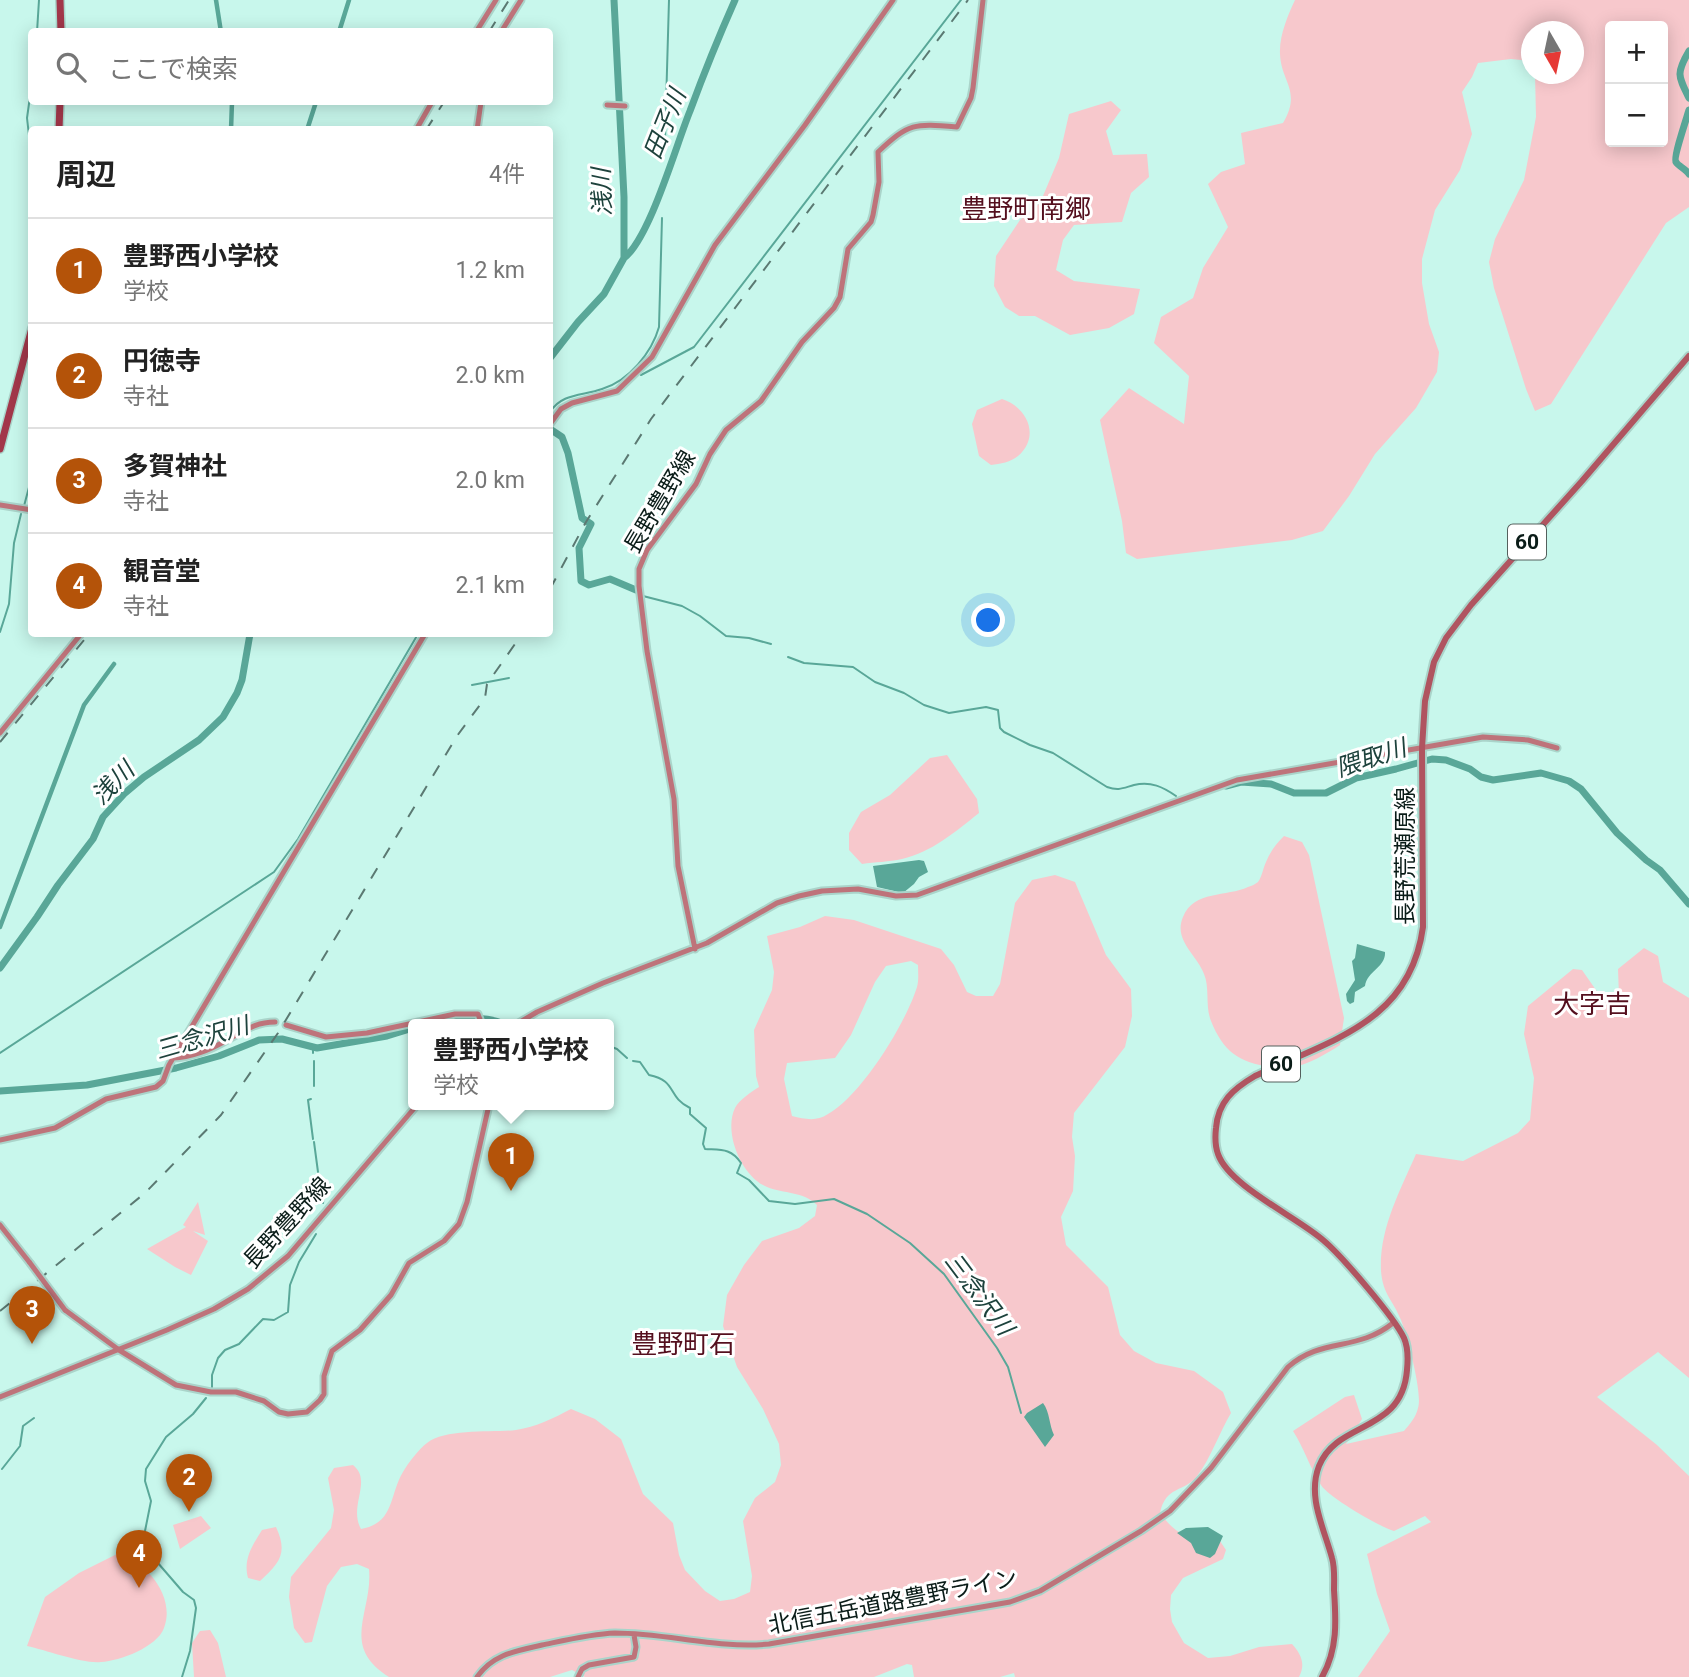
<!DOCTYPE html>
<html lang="ja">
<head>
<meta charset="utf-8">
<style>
	:root { --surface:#fff; --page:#f2f2f2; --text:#222; --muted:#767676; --line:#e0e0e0; --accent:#b45309 }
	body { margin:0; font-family:Roboto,"Noto Sans JP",sans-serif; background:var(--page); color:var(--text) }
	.controls { position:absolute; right:21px; top:21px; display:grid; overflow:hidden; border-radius:7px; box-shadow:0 4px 18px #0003 }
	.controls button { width:63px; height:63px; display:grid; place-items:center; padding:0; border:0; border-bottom:2px solid var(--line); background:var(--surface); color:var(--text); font:35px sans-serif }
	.compass { position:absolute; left:1521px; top:21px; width:63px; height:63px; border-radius:50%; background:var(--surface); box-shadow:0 4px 18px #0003; rotate:171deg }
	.you { position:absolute; left:989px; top:621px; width:24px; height:24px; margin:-18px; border:5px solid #fff; border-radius:50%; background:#1a73e8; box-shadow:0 0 0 10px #1a73e833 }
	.badge { display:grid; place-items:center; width:46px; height:46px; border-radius:50%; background:var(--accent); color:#fff; font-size:23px; font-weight:700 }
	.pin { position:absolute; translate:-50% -58px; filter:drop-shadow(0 2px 4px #0008) }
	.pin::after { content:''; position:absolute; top:37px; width:24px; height:21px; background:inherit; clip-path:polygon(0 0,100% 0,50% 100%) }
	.popup { position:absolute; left:408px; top:1019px; width:206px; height:91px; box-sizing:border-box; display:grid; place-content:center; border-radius:7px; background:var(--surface); filter:drop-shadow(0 2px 5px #0005); font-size:23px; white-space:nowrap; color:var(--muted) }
	.popup b { font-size:26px; color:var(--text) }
	.popup::after { content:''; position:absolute; left:50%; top:100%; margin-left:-14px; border:14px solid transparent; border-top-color:var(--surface) }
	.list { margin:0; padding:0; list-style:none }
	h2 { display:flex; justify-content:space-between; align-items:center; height:91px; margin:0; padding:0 28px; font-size:30px }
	h2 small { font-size:23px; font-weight:400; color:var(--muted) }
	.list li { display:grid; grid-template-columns:46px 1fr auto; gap:21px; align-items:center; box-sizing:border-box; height:105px; padding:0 28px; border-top:2px solid var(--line) }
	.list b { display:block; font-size:26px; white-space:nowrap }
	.list p { margin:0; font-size:23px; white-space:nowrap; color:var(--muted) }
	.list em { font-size:23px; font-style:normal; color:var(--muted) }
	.icon { flex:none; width:38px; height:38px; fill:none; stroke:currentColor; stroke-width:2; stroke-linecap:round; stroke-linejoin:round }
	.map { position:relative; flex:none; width:1689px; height:1677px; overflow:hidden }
	.search { position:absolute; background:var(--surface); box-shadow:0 4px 18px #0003; left:28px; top:28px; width:525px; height:77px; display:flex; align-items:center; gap:18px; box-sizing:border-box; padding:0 24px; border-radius:7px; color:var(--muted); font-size:26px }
	.panel { position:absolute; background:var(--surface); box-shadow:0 4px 18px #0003; left:28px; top:126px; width:525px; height:511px; border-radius:7px }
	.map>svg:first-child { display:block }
	.green { fill:#f7c8cc; fill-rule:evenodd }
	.water { fill:#59a798 }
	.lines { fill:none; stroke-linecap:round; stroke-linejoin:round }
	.stream { stroke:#59a798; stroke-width:2 }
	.canal { stroke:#59a798; stroke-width:4.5 }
	.river { stroke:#59a798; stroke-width:7 }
	.secondary-casing { stroke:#aad4ca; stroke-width:9 }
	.primary-casing { stroke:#aad4ca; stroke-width:10 }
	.highway-casing { stroke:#aad4ca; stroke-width:10 }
	.secondary { stroke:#be737a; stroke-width:5 }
	.primary { stroke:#b05460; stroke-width:6 }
	.highway { stroke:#a2374a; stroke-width:7 }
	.rail { stroke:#5b7972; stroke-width:2; stroke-dasharray:12 12; stroke-linecap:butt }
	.secondary-bridge-casing { stroke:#aad4ca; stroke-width:9; stroke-linecap:butt }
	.secondary-bridge { stroke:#be737a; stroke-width:5 }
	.labels { text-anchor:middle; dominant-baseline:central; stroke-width:6; stroke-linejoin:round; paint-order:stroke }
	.shield { fill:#fff; stroke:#54605d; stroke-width:2 }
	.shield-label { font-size:21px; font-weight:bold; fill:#0a1c18 }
	.street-label { font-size:23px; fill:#0a1c18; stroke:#fff }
	.water-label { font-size:24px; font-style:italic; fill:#1d423c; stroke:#fff }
	.quarter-label { font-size:26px; fill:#540f1e; stroke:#fff }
</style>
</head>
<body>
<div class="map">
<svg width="1689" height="1677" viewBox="0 0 1689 1677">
	<rect width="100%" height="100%" fill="#c8f7ec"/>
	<path class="green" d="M1295,0h394v207l-23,16 -115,181 -16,7 -9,-22 -32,-101 -5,-26 6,-23 29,-59 12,-63 -1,-43h39v-42h-42l-1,29 -20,-2 -33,4 -6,14 -10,15 10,42 -12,36 -25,40 -13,49v24l7,41 10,28 -2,20 -21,36 -41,46 -26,42 -26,35 -31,9 -155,19 -11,-6 -4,-32 -22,-101 29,-32 55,36 5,-48 -35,-33 7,-26 32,-19 10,-30 25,-41 -20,-43 13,-12 24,-8 -4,-31 42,-10c19,-32 -2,-41 -3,-69 -1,-18 8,-39 15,-54zM1610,26h53v116h-53z
		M1111,101l10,9 -15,21 7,24 34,-1 2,23 -18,16 -9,29 -48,3 -11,15 -7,30 18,11 66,8 -6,25 -25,14 -39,7 -35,-19h-16l-14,-9 -11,-21 2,-30 24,-36 20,-17 19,-45 10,-44z
		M1002,399c25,8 39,37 16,57 -7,6 -18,8 -27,9l-12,-9 -7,-32 5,-14z
		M947,755l30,44 2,14c-24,19 -47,39 -77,46 -13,3 -27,3 -40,5l-13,-14v-17l12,-21 29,-17 40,-37z
		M1284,836l18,6 7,13 35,163 -4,27c-15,10 -30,18 -48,23 -7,2 -15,0 -21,-1 -32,-4 -48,-16 -60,-46 -6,-15 -1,-33 -7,-47 -7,-19 -31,-34 -21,-57 11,-27 44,-20 65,-30 4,-1 7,-3 10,-5 4,-5 5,-14 8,-20 4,-10 10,-18 18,-26z
		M1055,875l20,7 31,73 25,34 1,27 -7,31 -51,66 -2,24 3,19 -2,35 -12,26 5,28 42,42 12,48 14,16 22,12 38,8 29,21 8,21c-11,18 -21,47 -34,63 -13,17 -31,9 -37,37 19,26 30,24 60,28l6,9 -3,9 -40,19 -12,17 -1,14 2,13 12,21 24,15 22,-2 29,-9 33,-3c9,10 14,20 7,33h-284l-1,-4 -14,4h-86l-2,-12 -5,-1 -33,13h-289l-13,-7 -22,7h-161c-50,-31 -16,-65 -20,-108l-12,-5 -16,3 -14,19 -15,56 -7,1 -11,-15 -5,-31 2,-20 40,-49 3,-18 -6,-32 6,-10 19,-3c20,16 -5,41 8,64 34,-6 28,-34 42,-57 5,-9 16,-23 24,-29 19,-15 66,-10 89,-13 20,-3 38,-12 55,-21l24,10 26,20 22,55 30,29 6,32 6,15 20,21 15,10 14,-2 16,-7 2,-16 -9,-55 12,-23 20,-16 6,-17 -2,-21 -16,-35 -26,-42 -14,-41 4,-31 17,-30 18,-24 37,-13 16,-12 2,-11c-14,-14 -33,-11 -50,-18 -25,-10 -44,-54 -32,-79 4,-8 16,-16 24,-21l-3,-11 -2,-46 18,-40 2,-18 -7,-36 33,-9 25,-11 29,4 87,29 13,16 13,27 9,4h17l7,-12 15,-81 17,-23zM911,961l7,4c0,7 1,15 -1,22 -11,36 -56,109 -89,127 -12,8 -23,5 -36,2l-8,-37 3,-16 48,-5 16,-23 24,-53 11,-16z
		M1644,948l14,8 5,26 26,16v380l-31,-26 -61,45 60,48 32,31v201h-331l32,-46 -13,-37 -10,-40 64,-32 -6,-6 -31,15c-14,-4 -66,-34 -73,-46 -11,-17 -17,-37 -28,-54l52,-34 9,-2 8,24 -16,25 58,-13c6,-7 12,-14 14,-23 5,-14 -11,-73 -17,-88 -8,-20 -18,-25 -20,-49 -2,-42 19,-80 35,-117l47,7 55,-28 12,-13 4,-42 -10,-44 4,-28 45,-37 9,1 21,30 16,-4 -1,-27z
		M198,1202l7,33 -12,-4 15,10 -17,34 -16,-8 -28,-18 39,-22 -3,-2z
		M200,1470l4,8 -6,17 -11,4 -4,-27z
		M201,1516l10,12 -31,21 -7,-24z
		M276,1527c12,26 4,36 -16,54l-12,-3c-5,-19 4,-32 14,-48z
		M117,1554c29,7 59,42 47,74 -7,19 -44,33 -63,34 -18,2 -55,-12 -74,-16l18,-49 34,-24z
		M210,1630l8,13 8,34h-32l-2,-34 8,-12z"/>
	<path class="water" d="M919,860l5,1 4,11 -9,5 -5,7 -11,9 -26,-6 -4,-21z
		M1357,944l28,8c1,15 -18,19 -20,34l-10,6 -1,10 -4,2 -3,-3 -1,-7 9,-14 -3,-19 3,-3z
		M1043,1403c7,9 6,22 11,32l-9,12 -21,-30 3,-4z
		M1208,1527l15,9 -8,18 -5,4 -14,-5 -5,-10 -14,-10 9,-5z"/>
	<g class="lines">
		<path class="stream" d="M37,32l2,-32
			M32,82l-5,36 5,44
			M665,140l4,-140
			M641,375l53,-28 267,-347
			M550,412c12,-19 32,-16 52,-23 27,-8 50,-37 57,-62l3,-109
			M24,506l8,-30
			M643,596l39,10 18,10 26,20 23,2 22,6
			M0,632l9,-28 5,-61 7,-29
			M788,657l16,6 49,4 22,15 29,11 20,12 25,8 37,-6 12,3 2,18 4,4 26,13 23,8 54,34c12,4 16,1 27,-2 17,-4 29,2 42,11
			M472,685l37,-7
			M609,1046l8,3 10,9
			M313,1047v6
			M0,1053l274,-181 24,-33 120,-205
			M633,1061l7,1 9,13c29,6 17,21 41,33v6l16,14 -3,16 2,5c16,1 26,-1 36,14l-4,10 12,7 20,21 26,3 39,-5 33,15 43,29 34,31 53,74 11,19 13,46
			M314,1086v-25
			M311,1099l-3,1 5,39
			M314,1142l4,30
			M323,1203l2,-15 -1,-6
			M212,1387v-12l6,-17 7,-8 14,-6 24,-25 11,1 14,-8 2,-27 9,-23 17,-28
			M2,1469l18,-23 3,-20 11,-8
			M182,1677l8,-26 6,-43 -2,-8 -11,-8 -32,-37 -6,-24 6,-30 -6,-20 1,-12 20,-32 27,-23 13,-16"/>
		<path class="canal" d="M216,0l5,32
			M339,32l10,-32
			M231,130l1,-28
			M307,130l9,-28
			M0,927l84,-222 30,-41"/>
		<path class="river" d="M1689,51c-13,22 -11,25 0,47
			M1689,110c-2,7 -16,48 -13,52 2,4 10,7 13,12
			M624,258c26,-20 52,-113 66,-147 14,-38 29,-75 45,-111
			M550,358l28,-36 26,-28 20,-36v-61l-10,-197
			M550,429l12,8 6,16 14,65 9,6 -12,24 2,33 8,4 21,-6 26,11
			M1226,786l15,-4 30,2 23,9h32l30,-15 40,-9 36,-10 14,1 24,9 11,8 12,3 48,-7 28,8 12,8 36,44 29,27 14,10 29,34
			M0,968l37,-51 21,-32 35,-46 10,-22 22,-24 19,-16 55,-37 24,-23 14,-24 5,-13 8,-46
			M433,1025c22,-5 50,-11 71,-1
			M0,1091l87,-6 89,-17 43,-12 40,-16 23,-1 35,9 70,-12 26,-8"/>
		<g class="secondary-casing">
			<path id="secondary" d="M476,32l20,-32
				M501,32l20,-32
				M607,105l18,1
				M416,130l16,-28
				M477,130l4,-28
				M550,424l11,-15 11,-6 45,-12 35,-34 63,-112 90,-120 88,-125
				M0,505l32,5
				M0,733l81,-99
				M695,949l-17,-83 -4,-67 -27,-148 -8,-65v-17l8,-19 49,-66 14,-30 16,-24 35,-29 41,-59 32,-34 6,-11 8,-48 23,-27 2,-7 6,-33 -1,-30c31,-29 36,-29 79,-25l14,-29 2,-10 10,-88
				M286,1025l40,12 41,-4 88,-19h23l4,11
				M515,1025l22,-13 66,-29 104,-40 70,-40 22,-7 23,-5 36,-2 38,7 21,-1 320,-115 246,-43 45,3 29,8
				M173,1058c20,-1 37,-8 54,-18 17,-9 28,-18 48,-18
				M0,1140l55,-12 51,-29 50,-12 7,-6 6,-16 256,-431
				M0,1225l30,38
				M65,1310l54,40 57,35 35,7h25l28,9 15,11 9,2 19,-2 13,-12 4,-6v-18l8,-25 28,-21 31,-35 18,-32 35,-22 15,-17 8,-22 22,-97
				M0,1397l167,-67 47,-21 34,-20 40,-33 129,-151
				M477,1677c16,-23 39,-26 65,-32 24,-5 49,-11 73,-12 52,0 102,16 154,11l241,-42 30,-11 101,-60 29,-20 41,-43 77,-101c34,-30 69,-15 105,-44
				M578,1677l4,-8 7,-4 45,-8 2,-10 -2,-12"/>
		</g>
		<g class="primary-casing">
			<path id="primary" d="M1322,1677c16,-28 14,-57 12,-87 0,-11 1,-22 -2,-32 -8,-30 -25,-61 -13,-92 18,-46 83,-32 88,-96 1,-10 1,-23 -3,-32 -10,-21 -62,-82 -81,-98 -26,-23 -94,-54 -105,-86 -3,-8 -3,-17 -2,-26 2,-26 17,-39 39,-52 75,-36 155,-53 168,-149l-1,-179 3,-47 9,-39 12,-24 25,-33 111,-124 107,-125"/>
		</g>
		<g class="highway-casing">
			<path id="highway" d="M60,0l1,32
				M59,130l1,-28
				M0,449l32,-121"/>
		</g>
		<use href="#secondary" class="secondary"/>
		<use href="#primary" class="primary"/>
		<use href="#highway" class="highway"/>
		<path class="rail" d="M489,32l20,-32
			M426,130l18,-28
			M550,589l36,-67 65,-103 317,-419
			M0,742l89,-108
			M0,1311l145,-118 76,-78 57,-82 179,-297 28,-38 2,-14 35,-50"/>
		<g class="secondary-bridge-casing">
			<path id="secondary-bridge" d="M30,1263l35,47"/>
		</g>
		<use href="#secondary-bridge" class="secondary-bridge"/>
	</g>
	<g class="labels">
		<g class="shield">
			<rect x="1508" y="524.5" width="38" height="35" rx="5"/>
			<rect x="1262" y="1046.5" width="38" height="35" rx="5"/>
		</g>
		<g class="shield-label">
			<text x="1527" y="542">60</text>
			<text x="1281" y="1064">60</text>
		</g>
		<g class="street-label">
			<text transform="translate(660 502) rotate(-59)">長野豊野線</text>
			<text transform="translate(1405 856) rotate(-90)">長野荒瀬原線</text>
			<text transform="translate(287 1223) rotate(-47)">長野豊野線</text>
			<text transform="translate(893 1602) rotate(-11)">北信五岳道路豊野ライン</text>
		</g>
		<g class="water-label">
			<text transform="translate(665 124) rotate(-68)">田子川</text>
			<text transform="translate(602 192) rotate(-92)">浅川</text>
			<text transform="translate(1371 758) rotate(-18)">隈取川</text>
			<text transform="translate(113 783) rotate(-45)">浅川</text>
			<text transform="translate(202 1038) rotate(-16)">三念沢川</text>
			<text transform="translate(979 1294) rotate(53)">三念沢川</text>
		</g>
		<g class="quarter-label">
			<text x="1026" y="209">豊野町南郷</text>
			<text x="1592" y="1004">大字吉</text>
			<text x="683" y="1344">豊野町石</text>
		</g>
	</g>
</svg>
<div class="controls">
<button>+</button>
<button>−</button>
</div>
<svg class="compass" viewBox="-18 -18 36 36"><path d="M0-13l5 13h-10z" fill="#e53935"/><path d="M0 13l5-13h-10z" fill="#767676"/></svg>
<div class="you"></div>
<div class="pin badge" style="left:511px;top:1191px">1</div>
<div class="popup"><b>豊野西小学校</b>学校</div>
<div class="pin badge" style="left:189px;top:1512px">2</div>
<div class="pin badge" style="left:32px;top:1344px">3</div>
<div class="pin badge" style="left:139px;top:1588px">4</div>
<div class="search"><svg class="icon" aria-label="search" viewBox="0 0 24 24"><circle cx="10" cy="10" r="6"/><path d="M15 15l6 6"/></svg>ここで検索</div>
<section class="panel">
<h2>周辺<small>4件</small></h2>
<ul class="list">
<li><span class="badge">1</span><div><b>豊野西小学校</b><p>学校</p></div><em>1.2 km</em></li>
<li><span class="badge">2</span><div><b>円徳寺</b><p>寺社</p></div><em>2.0 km</em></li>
<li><span class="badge">3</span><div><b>多賀神社</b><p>寺社</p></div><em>2.0 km</em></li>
<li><span class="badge">4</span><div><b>観音堂</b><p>寺社</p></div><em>2.1 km</em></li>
</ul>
</section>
</div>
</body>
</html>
